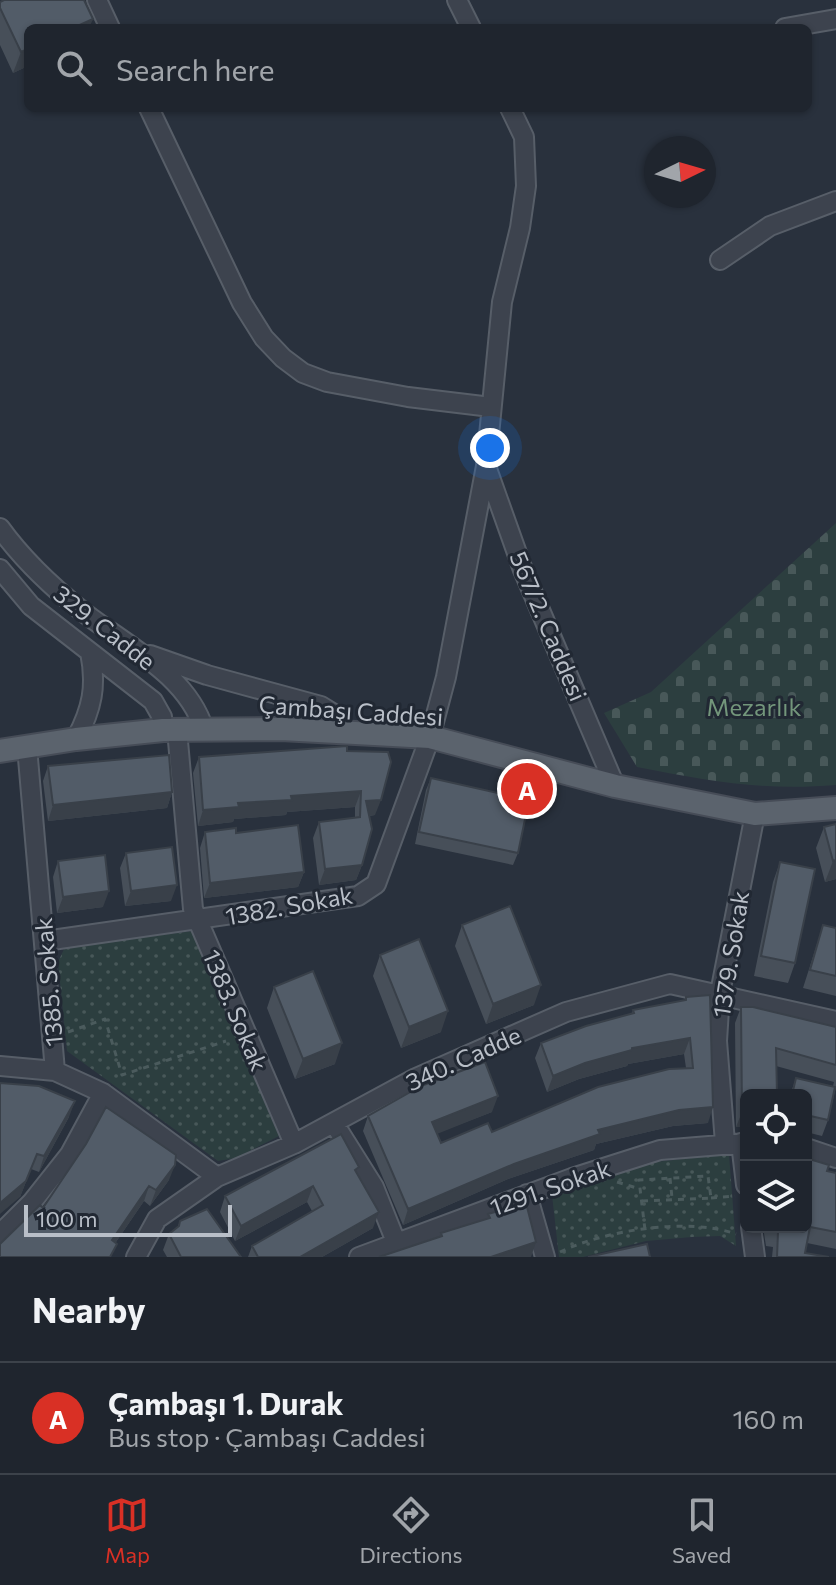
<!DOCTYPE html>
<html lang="en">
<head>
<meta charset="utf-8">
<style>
	:root { --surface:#1f252e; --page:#272d36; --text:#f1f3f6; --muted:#a1a5aa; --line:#3c424a; --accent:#d93025 }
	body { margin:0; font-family:Commissioner,sans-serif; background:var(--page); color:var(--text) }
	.controls { position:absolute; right:24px; bottom:24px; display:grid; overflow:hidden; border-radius:12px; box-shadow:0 2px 6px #0004 }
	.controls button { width:72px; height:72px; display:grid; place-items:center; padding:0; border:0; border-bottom:2px solid var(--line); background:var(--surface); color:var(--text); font:40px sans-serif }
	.compass { position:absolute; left:644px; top:136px; width:72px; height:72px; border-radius:50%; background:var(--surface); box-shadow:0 2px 6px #0004; rotate:85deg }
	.scale { position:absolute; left:24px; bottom:20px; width:208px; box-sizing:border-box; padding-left:8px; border:4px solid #b9bfc8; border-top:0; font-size:22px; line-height:28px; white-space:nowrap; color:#b9bfc8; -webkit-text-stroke:6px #212833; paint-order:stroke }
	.you { position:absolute; left:490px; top:448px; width:28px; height:28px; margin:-20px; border:6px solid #fff; border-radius:50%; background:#1a73e8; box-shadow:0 0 0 12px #1a73e833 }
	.badge { display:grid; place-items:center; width:52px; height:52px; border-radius:50%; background:var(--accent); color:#fff; font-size:26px; font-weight:700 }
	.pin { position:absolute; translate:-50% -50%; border:4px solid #fff; box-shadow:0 2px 8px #0006 }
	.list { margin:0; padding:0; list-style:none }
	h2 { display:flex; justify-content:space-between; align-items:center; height:104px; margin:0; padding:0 32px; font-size:34px }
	h2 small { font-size:26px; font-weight:400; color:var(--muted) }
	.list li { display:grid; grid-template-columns:52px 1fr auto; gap:24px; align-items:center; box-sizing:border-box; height:112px; padding:0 32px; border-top:2px solid var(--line) }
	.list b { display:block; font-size:30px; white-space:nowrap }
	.list p { margin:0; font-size:26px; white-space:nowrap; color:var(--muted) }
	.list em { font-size:26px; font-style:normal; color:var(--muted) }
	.icon { flex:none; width:44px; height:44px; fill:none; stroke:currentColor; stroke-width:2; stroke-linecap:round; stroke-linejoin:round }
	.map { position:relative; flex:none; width:836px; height:1257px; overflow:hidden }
	.search { position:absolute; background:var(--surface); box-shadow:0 2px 6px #0004; left:24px; right:24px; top:24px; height:88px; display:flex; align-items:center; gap:20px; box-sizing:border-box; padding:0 28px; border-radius:12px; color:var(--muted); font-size:30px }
	.sheet { height:216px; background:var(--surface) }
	nav { display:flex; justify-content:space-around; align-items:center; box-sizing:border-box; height:112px; border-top:2px solid var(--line); background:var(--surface); font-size:22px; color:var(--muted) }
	nav a { display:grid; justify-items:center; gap:4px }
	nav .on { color:var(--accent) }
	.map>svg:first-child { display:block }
	.cemetery { fill:url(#cemetery-stones) }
	.park { fill:url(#park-dots) }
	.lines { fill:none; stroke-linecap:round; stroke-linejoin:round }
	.minor-casing { stroke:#575e68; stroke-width:22 }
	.major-casing { stroke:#464c57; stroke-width:26 }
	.path { stroke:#4b5b5d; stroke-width:3; stroke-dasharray:6 6; stroke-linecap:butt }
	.minor { stroke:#3d434e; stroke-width:18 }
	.major { stroke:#5b636d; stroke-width:22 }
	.wall { fill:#474f59 }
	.shaded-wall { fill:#394049 }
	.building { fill:#525c68; stroke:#394049; stroke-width:2 }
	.labels { text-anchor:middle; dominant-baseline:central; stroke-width:6; stroke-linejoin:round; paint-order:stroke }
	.street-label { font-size:24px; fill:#b9bfc8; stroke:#212833 }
	.park-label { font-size:24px; fill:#73967b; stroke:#212833 }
</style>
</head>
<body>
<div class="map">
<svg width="836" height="1257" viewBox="0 0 836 1257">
	<defs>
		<pattern id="cemetery-stones" width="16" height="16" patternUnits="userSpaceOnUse" patternTransform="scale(2)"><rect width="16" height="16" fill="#2c3e3f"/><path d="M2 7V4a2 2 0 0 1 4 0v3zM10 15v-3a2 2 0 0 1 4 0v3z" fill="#485859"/></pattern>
		<pattern id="park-dots" width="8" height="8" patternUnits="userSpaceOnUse" patternTransform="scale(2)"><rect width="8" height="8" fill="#2c3e3f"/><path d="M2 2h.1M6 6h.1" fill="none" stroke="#485859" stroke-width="1.8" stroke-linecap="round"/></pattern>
	</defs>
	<rect width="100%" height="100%" fill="#29313d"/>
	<path class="cemetery" d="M836,523v262c-74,6 -127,-4 -199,-18l-33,-54 47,-21z"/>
	<path class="park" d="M193,931l86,205 -43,22 -18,3 -151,-110 -9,-89 7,-15z
		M729,1154l7,92 -16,-10 -28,1 -46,4 -63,16h-24l-7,-62 85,-31z"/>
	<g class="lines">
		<g class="minor-casing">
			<path id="minor" d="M97,0l13,28
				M457,0l14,28
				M785,28l51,-9
				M149,108l93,195 22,35 19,20 20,15 24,9 81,15 83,10
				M720,260l50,-34 66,-25
				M486,466l37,104 92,216
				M0,528c23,32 52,59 82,83 43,34 106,64 122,119
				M0,569l31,37 122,95 9,16 1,13
				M150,655l57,20 114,31 13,8 12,18
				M177,730l16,179 101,235
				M76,739c16,-30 21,-53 14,-87
				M27,747l28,324 48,22 114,84
				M45,941l313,-45 18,-12 54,-147 16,-60 40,-211 16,-164 18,-74 6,-42 -2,-49 -14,-29
				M0,1066l55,5
				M335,1125l39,62 22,55
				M725,1143l-8,-102 3,-48 35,-179
				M741,1143l5,42
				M806,1148l30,10
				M527,1194l18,63
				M751,1227l4,30
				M0,1234l32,-32 38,-48 33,-61
				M136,1257l21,-38 60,-42 77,-33 122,-66 150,-66 104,-28 166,37
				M359,1257l213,-79 88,-28 86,-7"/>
		</g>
		<g class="major-casing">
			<path id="major" d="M0,751l76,-12 87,-9 118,-1 149,8 185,49 140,28 81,-6"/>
		</g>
		<path class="path" d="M68,1032l37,-13 17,56 104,-34
			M670,1178l2,20
			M617,1182l23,7
			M711,1198l24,-2
			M642,1201l69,-3 -3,-22 -69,4 6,50
			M560,1252c46,-22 128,-35 176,-18"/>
		<use href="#minor" class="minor"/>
		<use href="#major" class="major"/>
	</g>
	<path class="wall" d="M0,2l28,26v38l-15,7 -13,-28z
		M347,751l28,64 -6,1 -7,49 -6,15 -37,5 -6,-47 6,-16 36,-4v-11l-68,5 -1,3 -52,4 -1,3 -35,4 -5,-53 6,-16z
		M48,766l124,26 -5,16 -119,13 -5,-40z
		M431,778l87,75 -5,12 -98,-21 11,-54z
		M836,824v55l-11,3 -9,-34 8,-21z
		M205,832l99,40 -6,15 -94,11 -4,-50z
		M126,853l45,48 -46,5 -5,-38z
		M58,861l45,46 -46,6 -4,-36z
		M780,862l15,101 -7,20 -34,-7 19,-94z
		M462,925l72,80 -48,19 -31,-78z
		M823,925l13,3v68l-33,-8z
		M380,955l61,77 -40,16 -28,-72z
		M274,987l61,77 -40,15 -28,-71z
		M686,997l22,126 -35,3 -77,18 -2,6 -86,29 -105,46 -40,-94 5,-15 124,-4 -55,21 4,10 51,-11 194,-64 -2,-14 -56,10 -1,2 -48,13 -32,13 -12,-34 6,-15 91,-30 1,-3 52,-9z
		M741,1007l95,20v60l-8,33 -6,16 -16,-4v-37h-16l6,-17 37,8 1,-4 -58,-16 -30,29v32h-10l-1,-104z
		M0,1083l69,34 -30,55 -8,-3 -11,28z
		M827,1171l9,2v76l-29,-6 -2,10 24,4h-57l1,-10 -7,-1 -3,-19h43z
		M357,1174l16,54 -51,29h-74l4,-11 60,-35 -5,-9 -72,39 -15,-29 5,-16z
		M169,1180l-19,26 -6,-5 -28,41 -73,-34z
		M180,1221l61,36h-74l-4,-7 6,-16 8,-6z"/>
	<path class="shaded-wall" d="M93,19l-4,9h-16z
		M28,49v17l-15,7 8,-21z
		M361,791l-6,16 -68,5 -1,3 -52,4 -1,3 -35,4 5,-16 35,-7 53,-7z
		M172,792l-5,16 -119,13 5,-16z
		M381,800l-6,15 -15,2 6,-16z
		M836,860v19l-11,3 8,-21z
		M362,865l-6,15 -37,5 6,-16z
		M304,872l-6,15 -94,11 6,-15z
		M177,885l-6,16 -46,5 6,-15z
		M109,891l-6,16 -46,6 6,-16z
		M541,985l-7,20 -48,19 7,-20z
		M448,1011l-7,21 -40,16 8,-21z
		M690,1038l-6,16 -56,10 -1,2 -48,13 -32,13 6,-16 32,-13 47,-15z
		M342,1043l-7,21 -40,15 8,-20z
		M498,1096l-6,16 -65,26 5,-16z
		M75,1101l-6,16 -30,55 5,-16z
		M713,1107l-5,16 -35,3 -77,18 -2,6 -86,29 -105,46 5,-16 106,-45 84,-34 81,-20z
		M742,1112h4v15h-10z
		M175,1165l-6,15 -19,26 6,-16z
		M31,1169l-11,28 -20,17v-11z
		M149,1186l-5,15 -37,54 5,-15z
		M313,1186l-6,16 -72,39 6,-15z
		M379,1212l-6,16 -51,29h-22z
		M536,1242l-5,15h-40z"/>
	<path class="building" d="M4,0h80l9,19 -20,9h-45v21l-7,3 -21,-44v-6z
		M347,746v5l41,1 3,10 -10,38 -15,1 6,28 -10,36 -37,4 -6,-47 41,-5 1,-26 -70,5 1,4 -54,3 1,4 -36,3 -4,-53z
		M169,755l3,37 -119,13 -5,-39z
		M431,778l98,22 -11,53 -99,-21z
		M836,824v36l-3,1 -9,-34z
		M298,825l6,47 -94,11 -5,-51 31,-4v5z
		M172,847l5,38 -46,6 -5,-38z
		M105,855l4,36 -46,6 -5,-36z
		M780,862l35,7 -20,94 -34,-7z
		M510,906l31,79 -48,19 -31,-79z
		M823,925l13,3v48l-26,-6z
		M419,939l29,72 -39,16 -29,-72z
		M313,971l29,72 -39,16 -29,-72z
		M710,995l3,112 -34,3 -81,20 2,4 -86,30 -106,45 -40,-93 53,-30 64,-24 13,34 -66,26 9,21 47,-20 4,9 106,-45 71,-18 24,-1 -3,-30 -58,10v2l-47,13 -32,13 -12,-33 45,-17 48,-13 -1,-3 53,-10v-3z
		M741,1007h12l83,20v38l-60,-17 1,47h-31v17h-4z
		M796,1078l39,9 -7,33 -22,-5v-20h-14z
		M0,1083l39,3 36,15 -31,55 -7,-2 -11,27 -26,22z
		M106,1107l70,48 -1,10 -19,25 -7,-4 -37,54 5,4 -7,13h-110v-13l40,-39 3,3 43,-64z
		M341,1134l18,33 -4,3 24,42 -79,45h-42l-6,-11 71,-41 -10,-19 -72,40 -16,-30z
		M806,1158l23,7 -2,6 9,2v59l-26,-5 -5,26 24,4h-52l1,-25 -7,-2v-3h35z
		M526,1203l10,39 -45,15h-112l63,-21 -1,-3 49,-15 -2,-4z
		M207,1209l34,48h-60l-12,-23 10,-8 1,-5z
		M647,1244l3,13h-62z"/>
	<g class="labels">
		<g class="street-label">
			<text transform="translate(549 626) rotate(67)">567/2. Caddesi</text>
			<text transform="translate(105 627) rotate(38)">329. Cadde</text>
			<text transform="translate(351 710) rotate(4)">Çambaşı Caddesi</text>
			<text transform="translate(289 905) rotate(-10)">1382. Sokak</text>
			<text transform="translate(730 954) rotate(-81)">1379. Sokak</text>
			<text transform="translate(48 982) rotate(-95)">1385. Sokak</text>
			<text transform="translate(236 1010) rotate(67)">1383. Sokak</text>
			<text transform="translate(463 1058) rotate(-24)">340. Cadde</text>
			<text transform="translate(550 1187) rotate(-19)">1291. Sokak</text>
		</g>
		<g class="park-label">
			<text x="754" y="706">Mezarlık</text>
		</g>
	</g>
</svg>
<div class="controls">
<button><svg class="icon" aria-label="locate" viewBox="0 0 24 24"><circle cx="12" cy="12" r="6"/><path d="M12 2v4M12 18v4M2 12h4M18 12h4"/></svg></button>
<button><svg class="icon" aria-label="layers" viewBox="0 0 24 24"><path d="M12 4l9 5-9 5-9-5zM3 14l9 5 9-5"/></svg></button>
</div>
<svg class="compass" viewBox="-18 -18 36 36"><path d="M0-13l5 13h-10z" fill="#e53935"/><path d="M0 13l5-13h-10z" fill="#a1a5aa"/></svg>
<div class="scale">100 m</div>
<div class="you"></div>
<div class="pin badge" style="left:527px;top:789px">A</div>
<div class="search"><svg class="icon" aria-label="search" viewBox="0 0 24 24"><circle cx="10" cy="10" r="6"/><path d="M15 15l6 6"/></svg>Search here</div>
</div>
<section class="sheet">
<h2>Nearby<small></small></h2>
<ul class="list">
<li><span class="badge">A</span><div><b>Çambaşı 1. Durak</b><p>Bus stop · Çambaşı Caddesi</p></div><em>160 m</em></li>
</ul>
</section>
<nav>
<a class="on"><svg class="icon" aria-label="map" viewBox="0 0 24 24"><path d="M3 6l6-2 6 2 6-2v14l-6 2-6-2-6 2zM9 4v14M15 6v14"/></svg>Map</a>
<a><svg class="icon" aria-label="directions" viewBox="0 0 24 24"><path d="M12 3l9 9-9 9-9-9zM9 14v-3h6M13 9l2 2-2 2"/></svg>Directions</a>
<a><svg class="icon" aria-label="saved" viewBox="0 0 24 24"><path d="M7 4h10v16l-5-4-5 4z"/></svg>Saved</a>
</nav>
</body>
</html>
